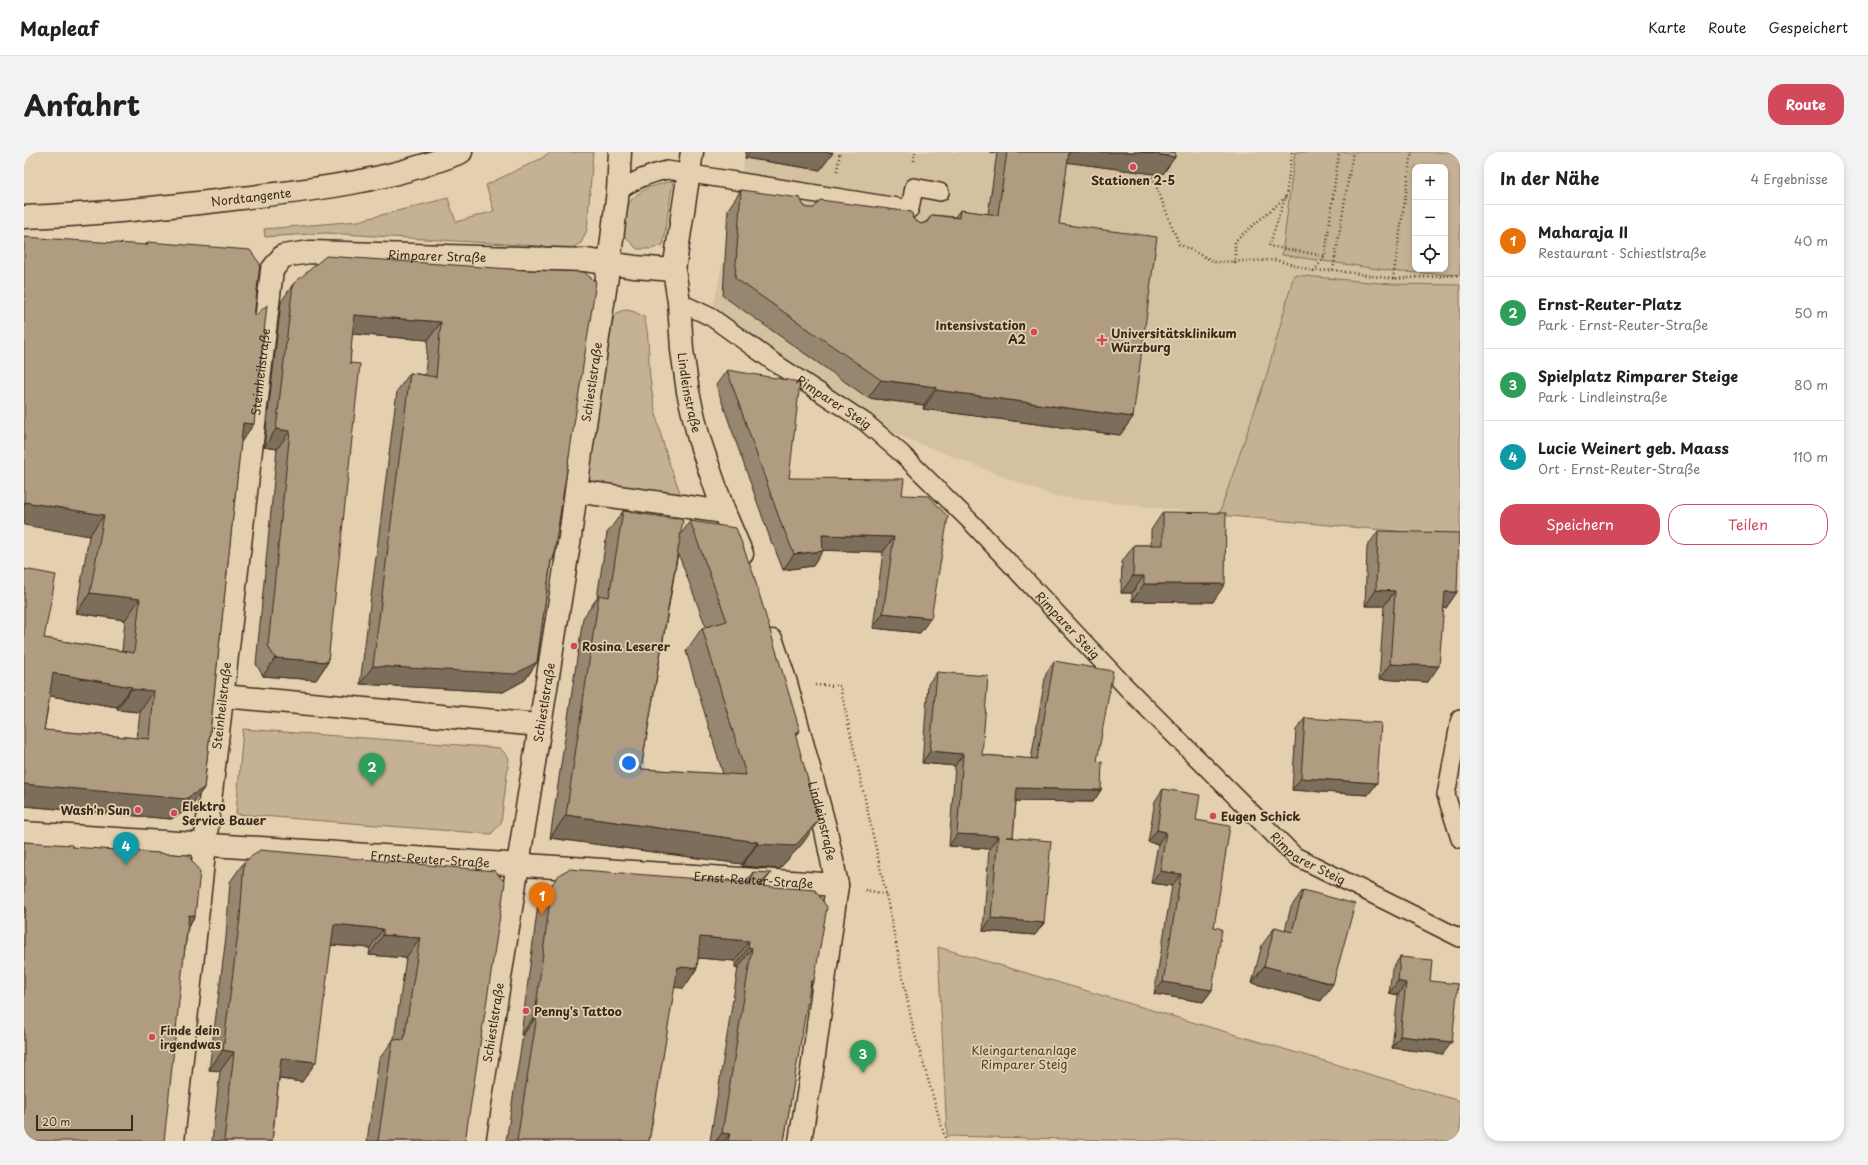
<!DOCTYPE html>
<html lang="de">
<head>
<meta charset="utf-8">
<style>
	:root { --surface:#fff; --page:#f2f2f2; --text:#202124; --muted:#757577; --line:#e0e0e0; --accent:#d1495b }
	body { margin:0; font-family:"Playpen Sans",sans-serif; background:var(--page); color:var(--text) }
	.controls { position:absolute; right:12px; top:12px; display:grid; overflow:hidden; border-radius:8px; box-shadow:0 2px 6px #0003 }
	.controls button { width:36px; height:36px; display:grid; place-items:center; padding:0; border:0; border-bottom:1px solid var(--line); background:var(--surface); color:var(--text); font:20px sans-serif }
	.scale { position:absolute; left:12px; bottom:10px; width:97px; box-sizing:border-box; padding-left:4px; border:2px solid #3b2a1e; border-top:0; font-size:11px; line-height:14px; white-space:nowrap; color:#3b2a1e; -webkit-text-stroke:3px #e4d0ae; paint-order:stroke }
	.you { position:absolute; left:605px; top:611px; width:14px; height:14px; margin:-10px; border:3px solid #fff; border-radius:50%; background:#1a73e8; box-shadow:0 0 0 6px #1a73e833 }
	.badge { display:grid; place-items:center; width:26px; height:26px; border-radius:50%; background:var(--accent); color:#fff; font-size:13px; font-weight:700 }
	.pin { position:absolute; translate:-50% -33px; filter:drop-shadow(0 1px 2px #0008) }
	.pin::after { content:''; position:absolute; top:21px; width:14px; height:12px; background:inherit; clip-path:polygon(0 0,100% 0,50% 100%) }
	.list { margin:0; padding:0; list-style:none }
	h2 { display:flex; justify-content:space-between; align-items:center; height:52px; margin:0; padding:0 16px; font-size:17px }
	h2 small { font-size:13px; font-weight:400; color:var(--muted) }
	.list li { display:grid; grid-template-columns:26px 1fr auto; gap:12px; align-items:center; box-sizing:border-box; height:72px; padding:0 16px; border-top:1px solid var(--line) }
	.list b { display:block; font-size:15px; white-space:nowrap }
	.list p { margin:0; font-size:13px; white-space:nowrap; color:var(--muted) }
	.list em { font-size:13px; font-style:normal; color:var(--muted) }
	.actions { display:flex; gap:8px; padding:12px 16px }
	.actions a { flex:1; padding:9px 0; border:1px solid var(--accent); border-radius:16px; text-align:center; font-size:14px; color:var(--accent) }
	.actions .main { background:var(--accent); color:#fff }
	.icon { flex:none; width:22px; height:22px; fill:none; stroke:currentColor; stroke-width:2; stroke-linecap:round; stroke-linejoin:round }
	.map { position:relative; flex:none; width:1436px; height:989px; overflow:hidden; border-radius:16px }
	header { display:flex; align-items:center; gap:24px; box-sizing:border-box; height:56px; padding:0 20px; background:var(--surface); border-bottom:1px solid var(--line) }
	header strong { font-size:19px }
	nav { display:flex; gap:22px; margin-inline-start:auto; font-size:14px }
	.intro { display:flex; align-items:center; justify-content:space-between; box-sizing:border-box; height:96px; padding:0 24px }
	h1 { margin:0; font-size:28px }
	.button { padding:10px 18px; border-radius:16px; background:var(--accent); color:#fff; font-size:14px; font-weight:700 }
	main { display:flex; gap:24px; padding:0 24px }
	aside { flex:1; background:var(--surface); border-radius:16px; box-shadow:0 2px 6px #0003 }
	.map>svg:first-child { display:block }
	.built { fill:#d4c1a0; fill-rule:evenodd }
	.green { fill:#c5b294; stroke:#806e59; fill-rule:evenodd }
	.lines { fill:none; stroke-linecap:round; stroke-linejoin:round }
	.lane-casing { stroke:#3b2a1e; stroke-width:20 }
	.street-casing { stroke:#3b2a1e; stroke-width:25 }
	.primary-casing { stroke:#3b2a1e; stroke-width:25 }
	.path { stroke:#3b2a1e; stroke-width:2.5; stroke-dasharray:1 3; stroke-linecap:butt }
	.lane { stroke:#e4d0ae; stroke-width:17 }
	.street { stroke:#e4d0ae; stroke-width:22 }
	.primary { stroke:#e4d0ae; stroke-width:22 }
	.wall { fill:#97876f; stroke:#3b2a1e; fill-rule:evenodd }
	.shaded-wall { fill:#7b6e5a; stroke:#3b2a1e }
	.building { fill:#b09d81; stroke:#3b2a1e; fill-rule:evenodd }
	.poi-dot { fill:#d1495b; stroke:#e4d0ae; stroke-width:1.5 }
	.labels { text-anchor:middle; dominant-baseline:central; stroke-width:3.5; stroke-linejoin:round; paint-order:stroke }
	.poi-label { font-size:12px; font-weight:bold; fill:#3b2a1e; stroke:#e4d0ae; text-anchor:start }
	.street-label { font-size:12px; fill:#3b2a1e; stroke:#e4d0ae }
	.park-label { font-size:12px; fill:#503e30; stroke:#e4d0ae }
</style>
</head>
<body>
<header>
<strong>Mapleaf</strong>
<nav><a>Karte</a><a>Route</a><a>Gespeichert</a></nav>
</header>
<div class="intro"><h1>Anfahrt</h1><a class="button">Route</a></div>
<main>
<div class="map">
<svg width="1436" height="989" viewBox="0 0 1436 989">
	<rect width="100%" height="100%" fill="#e4d0ae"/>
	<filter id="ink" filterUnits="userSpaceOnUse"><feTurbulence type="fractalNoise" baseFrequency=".025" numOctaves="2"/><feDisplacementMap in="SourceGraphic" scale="8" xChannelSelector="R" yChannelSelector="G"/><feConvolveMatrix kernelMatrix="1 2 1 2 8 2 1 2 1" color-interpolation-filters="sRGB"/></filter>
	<g filter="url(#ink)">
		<path class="built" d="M722,0h714v385l-241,-22 -166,-19 -188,-74 -154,-105zM1391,15h30v102h-30z"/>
		<path class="green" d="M526,0h43l-6,78 -6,13 -10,5 -246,-15 -60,4 -1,-8 94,-8 90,-23 8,24 38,-11 -8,-26 56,-27z
			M1271,0h165v123l-61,-3 -117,-17zM1391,15h30v102h-30z
			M649,29l-10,64 -12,4h-14l-16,-17c3,-36 19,-44 52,-51z
			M1270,123l97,9 69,1v252l-241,-22 48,-141z
			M603,158l8,2 9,5c6,19 4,41 6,61 5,40 15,77 30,114l-2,4 -90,-13 -2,-10 28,-158 7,-4z
			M219,577l257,19 9,10 -8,65 -10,11 -255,-20z
			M914,795l522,154v40h-311l-202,-5z"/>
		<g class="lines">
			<g class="lane-casing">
				<g id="lane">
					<path d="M594,39c16,-11 30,-17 49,-21l243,39 4,-22 26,5"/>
					<path id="s1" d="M655,150l32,15 64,46 90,59 37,32 70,69 154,164 169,169 165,82"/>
					<path d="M1436,567l-14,76 14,44"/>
				</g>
			</g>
			<g class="street-casing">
				<g id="street">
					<path id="s2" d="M668,0l-18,118 5,32 3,48 6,42 11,47 25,73 18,42"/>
					<path d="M552,339l148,21"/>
					<path id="s3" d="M748,489l14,42 40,148 11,54 -25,185 -12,71"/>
					<path d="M199,544l316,29"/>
					<path id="s4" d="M0,681l813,52"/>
					<path id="s5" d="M149,989l32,-297 67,-574 11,-14 27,-4 275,8 50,7 39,3"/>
					<path id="s6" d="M450,989l96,-604 12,-92 27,-182 9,-72"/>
				</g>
			</g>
			<g class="primary-casing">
				<g id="primary">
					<path d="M594,39l2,-39"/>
					<path id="s7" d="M0,65c70,-2 140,-10 209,-18 78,-9 155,-17 228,-47"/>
				</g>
			</g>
			<path class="path" d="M1268,0l-6,44 -17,50 56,10
				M890,9l1,-9
				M813,19l3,-19
				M1127,21l28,71 36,18 61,-2 38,11 19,-1 60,9 67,-4
				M1211,111v-22l51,-44
				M1309,118l20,-118
				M1290,119l11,-15 14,-104
				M1369,127l19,-127
				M791,533l25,1 46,208 27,134 33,113
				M841,738l21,4"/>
			<use href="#lane" class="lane"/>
			<use href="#street" class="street"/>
			<use href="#primary" class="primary"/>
		</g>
		<path class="wall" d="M722,0h87l-13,18 -75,-12z
			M966,0h185v5l-13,18 -95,-13 -8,62 74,193 -13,18 -197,-26 1,-4 -56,-7 -145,-102 5,-87 13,-19 63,16 4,2 105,11 8,5 5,-2 6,-7 23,2 5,-7 28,4 9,-61z
			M124,90l106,75 -50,471 -15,21 -18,10 -147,-13 20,-168 78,13 3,-31 -49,-7 13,-77 56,-291zM26,544l67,11v3l23,2 -3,26 -93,-8z
			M500,118l27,293 -14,99 -12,18 -22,12 -143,-8 37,-293 13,-18 15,2 3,-35 -76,-6 -24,328 -12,18 -53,-4 -7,-12 21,-215 -13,-2 17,-145 12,-18z
			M703,218l62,108 113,17 18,138 -47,-5 10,-76 -60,-2 -10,16 -30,4 -10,-26h-1l-56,-159z
			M599,359l58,23 9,-13 106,216 7,106 -24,26 -37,-3v-2l-192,-26 33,-220 14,-20 10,-65zM654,401l28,74 -4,1 -16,23 37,123 -82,-5z
			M1139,360l50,90 -81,-1v-8h-11l1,-31 12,-17h17v-15z
			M1354,379l79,61 -11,16h-3l-15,74 -49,-3 5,-73h-19l2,-59z
			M1030,509l43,100 4,29 -8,12 -77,-1 -3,37 31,85 -9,12 -52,-4 6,-82 -40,-3 6,-80 -33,-3 6,-79 9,-12 45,83 49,4 15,-86z
			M1281,566l72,65 -9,12 -76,-5 4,-60z
			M1139,637l33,31 18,107 -2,63 -9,12 -49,-8 18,-108 -21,-3 7,-39 -10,-2 7,-41z
			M0,690l48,5 123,69 -7,11 -4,28 -160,186z
			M220,710l251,9 -30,270h-98l12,-82 15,-20 12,-81 -37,-3 1,-7 -39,-3 -29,137 -23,-3 -7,62h-60l8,-70 -11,-1 17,-133 4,-55z
			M729,720l9,14 47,102 -25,153h-74l28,-173 -3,-1v-6l-37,-3 -1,10 -13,20 -10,-1 -25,154h-143l17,-106h-2l17,-131 14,-20 193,-1z
			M1279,738l18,111 -69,-18 10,-38 13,-18 10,3 6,-23z
			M1376,805l30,24 13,73 -51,-6 6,-53 -9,-2 3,-24z"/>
		<path class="shaded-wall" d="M726,0h77l6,1 -13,17 -75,-12z
			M1039,0h78l34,5 -13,18 -105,-14z
			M330,163l87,7 -13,18 -87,-7z
			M857,228l55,7 -12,18 -56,-7z
			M912,238l197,27 -13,18 -197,-26z
			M219,271l11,1 -15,21z
			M252,277l14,2 -13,18 -13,-2z
			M1,350l79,13 -15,21 -65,-11v-22z
			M798,383l72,2 -11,15 -71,-2z
			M799,399l-10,15 -30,4 11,-16z
			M1109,424h11l-12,17h-11z
			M1120,432h81l-12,18 -81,-1z
			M1352,438l19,1 -11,15h-19z
			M1421,440h12l-11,16h-12z
			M66,441l50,6 -15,21 -49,-7z
			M859,461l48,5 -11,15 -47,-5z
			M251,506l53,4 -12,18 -53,-4z
			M513,510l-12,18 -22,12 -143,-8 13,-18z
			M1366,512l49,2 -11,16 -49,-3z
			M29,521l79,14 -15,20 -78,-13z
			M107,537l23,2 -14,21 -23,-2z
			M776,579l-16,23 11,-21z
			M906,599l33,3 -8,12 -33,-3z
			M1277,626l76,5 -9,12 -76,-5z
			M0,632l180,4 -15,21 -18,10 -147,-13z
			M993,636l84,2 -8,12 -85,-1z
			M542,663l192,27 -16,22 -192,-26z
			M795,668l-16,23 -24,26 -37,-3 15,-22z
			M1133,678l9,2 -8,12 -10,-2z
			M933,682l41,2 -9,13 -40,-3z
			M1136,719l21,3 -9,12 -21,-3z
			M747,721l-14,19 2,-6z
			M165,763l6,1 -12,18z
			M967,766l53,5 -9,12 -52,-4z
			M310,772l49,5 -13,19 -50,-4z
			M359,783l37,3 -14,20 -37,-3z
			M676,785l49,4 -14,20 -49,-4z
			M724,795l4,1 -14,20 -3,-1z
			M1240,814l69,18 -12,17 -69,-18z
			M654,815l19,1 -13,20 -20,-1z
			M787,829h3l-13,20z
			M1374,829l8,2 -8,12 -9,-2z
			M1139,830l49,8 -9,12 -49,-8z
			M511,863l2,1 -14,19h-2z
			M1376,884l52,6 -9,12 -51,-6z
			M199,898l11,2 -14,19 -11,-1z
			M257,906l35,4 -14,20 -34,-5z
			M698,981l8,1 -5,7h-9z"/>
		<path class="building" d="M983,0h62l-10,72 98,13 -24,180 -197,-27v-3l-55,-7 -146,-102 6,-88 59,8 4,8 4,2h6l6,-8 92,12 1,7 8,5 6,-2 5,-7 27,3 1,-8 38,5z
			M1117,0h34v5z
			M0,85l123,8 1,-3 102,8 10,14 -6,53 13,-12 -13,119 -11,-1 -39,365 -19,11 -161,-15v-215l32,6 -12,63 90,15 6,-54 -50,-6 14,-78 -79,-13 -1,4zM29,521l79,14 -1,2 23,2 -4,48 -106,-9z
			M302,104l198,14 60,2 12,10 -43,278h-2l-14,102 -22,12 -142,-8 37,-293 26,4 5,-55 -87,-7 -4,48 10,1 -32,298 -53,-4 -7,-12 22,-215 -14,-2 17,-145z
			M703,218l73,12 -11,96 115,1 -2,16 27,1 19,21 -17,101 -48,-5 11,-76 -72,-2 1,16 -29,3 -11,-27v2z
			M599,359l60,9 -42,249 105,6 -44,-147 25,-7 -37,-100 46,7 17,45 47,158 -5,2 24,87 -24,26 -38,-2 1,-2 -192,-27 33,-220 10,2z
			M1139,360l63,1 -1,71h-81v-8h-11l1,-31h29z
			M1354,379l81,2 -2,59h-12l-6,74 -49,-2 5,-73 -19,-1z
			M1030,509l59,10 -16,90 5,1 -1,28 -84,-2 -4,49h-7l45,4 -7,82 -53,-5 7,-82 -41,-2 6,-80 -33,-3 7,-79 51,4 -6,79 55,4z
			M1281,566l76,5 -4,60 -76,-5z
			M1139,637l37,6 -4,25 34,6 -16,101 8,2 -10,61 -49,-8 18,-108 -21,-3 6,-39 -9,-2z
			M0,690l48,3v2l116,8 12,17 -5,44 -6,-1 -5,40 -20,186h-140v-222l2,-12h-2z
			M236,698l235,21 10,12 -40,258h-87l15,-102 11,1 16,-102 -37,-3v-6l-49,-5 -18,138 -35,-4 -9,83h-48l10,-89 -11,-2 17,-132 4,-56z
			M545,717l182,14 2,-11 18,1 -12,13 56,4 12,17 -13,74h-3l-27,160h-56l2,-7 -8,-1 30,-185 -4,-1 1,-6 -49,-4 -3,31 -19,-1 -29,174h-132l20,-125 -2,-1 17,-131 8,-10z
			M1279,738l52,14 -22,80 -69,-18 11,-39 17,5z
			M1376,805l32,3 -2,21 28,3 -6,58 -52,-6 6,-53 -8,-2z"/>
	</g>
	<g class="poi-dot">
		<circle cx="1109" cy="15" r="4"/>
		<circle cx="1010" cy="180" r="4"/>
		<path d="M1076 182h4v4h4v4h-4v4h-4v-4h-4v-4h4z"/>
		<circle cx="550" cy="494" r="4"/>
		<circle cx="114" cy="658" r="4"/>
		<circle cx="150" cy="661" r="4"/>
		<circle cx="1189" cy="664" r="4"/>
		<circle cx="502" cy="859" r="4"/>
		<circle cx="128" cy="885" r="4"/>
	</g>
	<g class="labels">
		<g class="poi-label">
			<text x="1109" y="28" text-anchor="middle">Stationen 2-5</text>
			<text x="1002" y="173" text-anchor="end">Intensivstation<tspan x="1002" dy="14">A2</tspan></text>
			<text x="1087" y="181">Universitätsklinikum<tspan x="1087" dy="14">Würzburg</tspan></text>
			<text x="558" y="494">Rosina Leserer</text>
			<text x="158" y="654">Elektro<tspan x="158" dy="14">Service Bauer</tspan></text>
			<text x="106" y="658" text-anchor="end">Wash'n Sun</text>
			<text x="1197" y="664">Eugen Schick</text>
			<text x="510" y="859">Penny's Tattoo</text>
			<text x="136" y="878">Finde dein<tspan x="136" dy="14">irgendwas</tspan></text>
		</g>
		<g class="street-label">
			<text stroke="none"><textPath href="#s7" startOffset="228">Nordtangente</textPath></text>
			<text stroke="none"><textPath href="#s5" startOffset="1049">Rimparer Straße</textPath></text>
			<text stroke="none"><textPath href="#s5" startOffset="774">Steinheilstraße</textPath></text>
			<text stroke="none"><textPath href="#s6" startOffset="768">Schiestlstraße</textPath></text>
			<text stroke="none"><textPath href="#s2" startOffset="243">Lindleinstraße</textPath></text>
			<text stroke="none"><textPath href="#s1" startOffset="185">Rimparer Steig</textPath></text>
			<text stroke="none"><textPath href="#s1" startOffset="509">Rimparer Steig</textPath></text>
			<text stroke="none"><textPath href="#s6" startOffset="444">Schiestlstraße</textPath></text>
			<text stroke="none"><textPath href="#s5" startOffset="438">Steinheilstraße</textPath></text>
			<text stroke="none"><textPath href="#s3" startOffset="187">Lindleinstraße</textPath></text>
			<text stroke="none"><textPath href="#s1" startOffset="845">Rimparer Steig</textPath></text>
			<text stroke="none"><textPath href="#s4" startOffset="407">Ernst-Reuter-Straße</textPath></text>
			<text stroke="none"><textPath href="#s4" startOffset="731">Ernst-Reuter-Straße</textPath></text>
			<text stroke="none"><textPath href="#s6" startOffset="120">Schiestlstraße</textPath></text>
		</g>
		<g class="park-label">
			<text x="1000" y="898">Kleingartenanlage<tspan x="1000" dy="14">Rimparer Steig</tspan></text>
		</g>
	</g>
</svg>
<div class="controls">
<button>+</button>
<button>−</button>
<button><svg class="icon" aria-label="locate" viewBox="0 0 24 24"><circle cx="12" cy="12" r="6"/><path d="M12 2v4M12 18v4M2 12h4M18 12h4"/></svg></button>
</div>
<div class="scale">20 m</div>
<div class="you"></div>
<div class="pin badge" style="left:518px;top:763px;background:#e8710a">1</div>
<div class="pin badge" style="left:348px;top:634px;background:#2e9e5b">2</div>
<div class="pin badge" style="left:839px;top:921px;background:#2e9e5b">3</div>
<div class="pin badge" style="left:102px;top:713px;background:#0f9aa8">4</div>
</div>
<aside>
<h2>In der Nähe<small>4 Ergebnisse</small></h2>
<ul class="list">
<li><span class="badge" style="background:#e8710a">1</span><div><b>Maharaja II</b><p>Restaurant · Schiestlstraße</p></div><em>40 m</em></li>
<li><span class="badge" style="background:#2e9e5b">2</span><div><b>Ernst-Reuter-Platz</b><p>Park · Ernst-Reuter-Straße</p></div><em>50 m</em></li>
<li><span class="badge" style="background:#2e9e5b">3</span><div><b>Spielplatz Rimparer Steige</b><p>Park · Lindleinstraße</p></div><em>80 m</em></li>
<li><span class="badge" style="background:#0f9aa8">4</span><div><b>Lucie Weinert geb. Maass</b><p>Ort · Ernst-Reuter-Straße</p></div><em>110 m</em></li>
</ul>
<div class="actions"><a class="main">Speichern</a><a>Teilen</a></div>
</aside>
</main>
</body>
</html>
